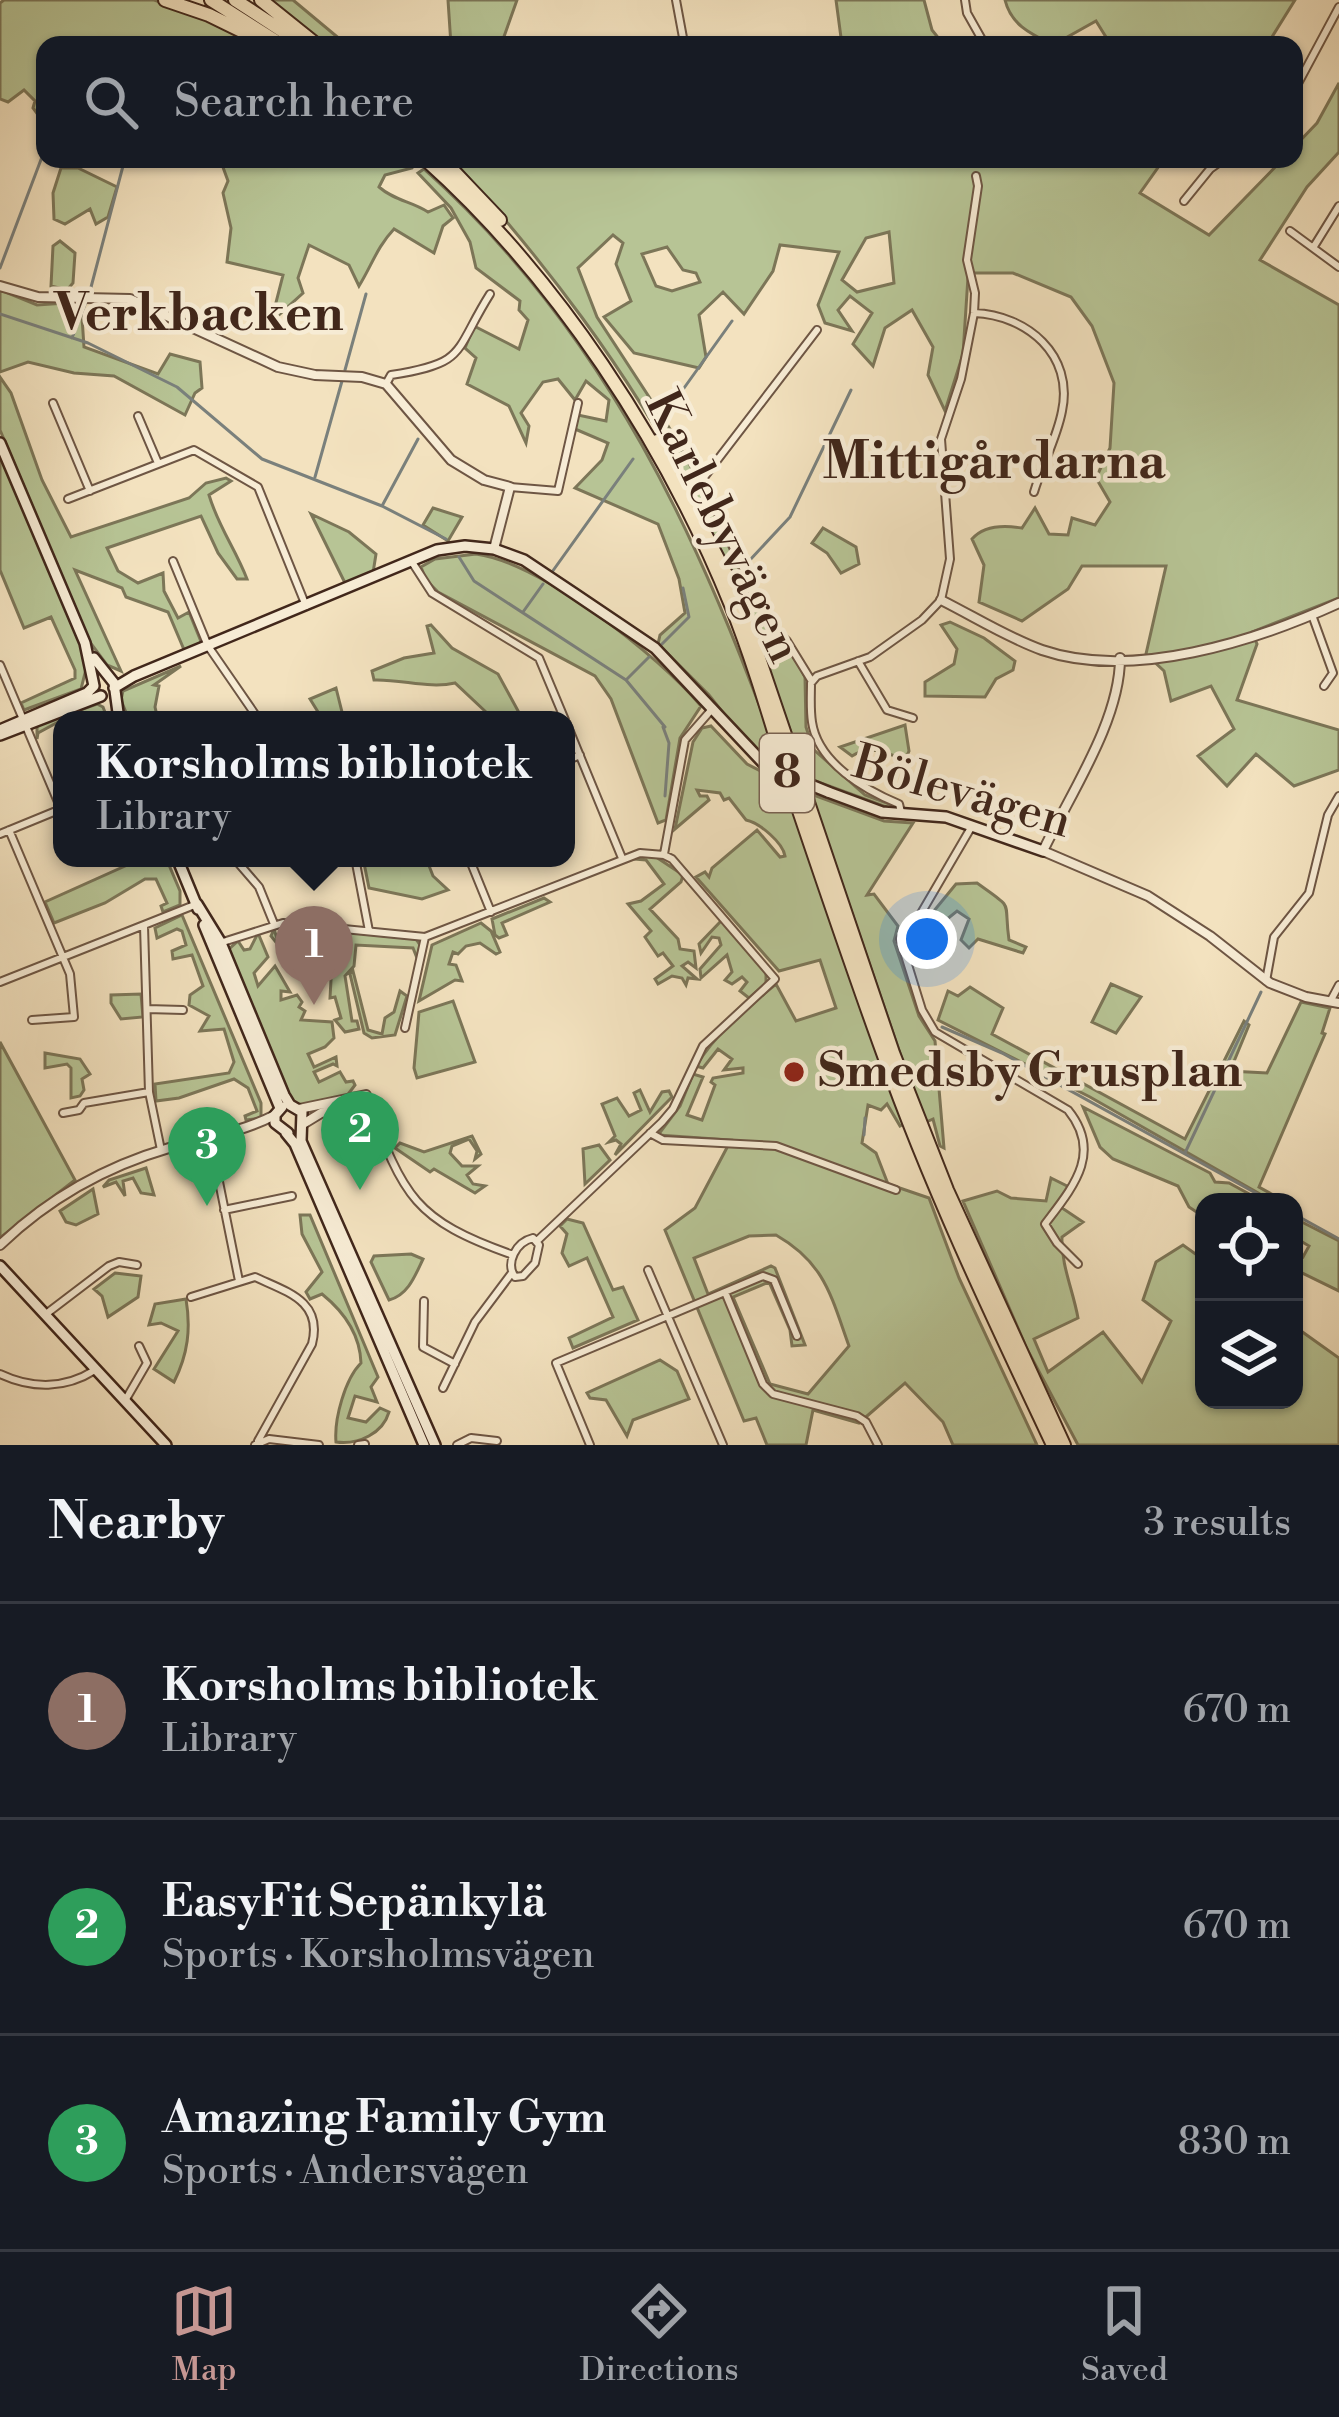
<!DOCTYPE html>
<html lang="en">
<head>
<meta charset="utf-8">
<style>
	:root { --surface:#171b24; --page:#242831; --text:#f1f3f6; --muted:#9ea1a6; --line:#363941; --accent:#c59692 }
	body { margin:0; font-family:"Libre Bodoni",serif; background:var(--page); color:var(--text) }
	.controls { position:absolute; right:36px; bottom:36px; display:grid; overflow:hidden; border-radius:24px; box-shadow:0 3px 9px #0004 }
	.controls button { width:108px; height:108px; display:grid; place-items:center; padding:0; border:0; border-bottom:3px solid var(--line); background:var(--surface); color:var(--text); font:60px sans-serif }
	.you { position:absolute; left:927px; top:939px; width:42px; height:42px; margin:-30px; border:9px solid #fff; border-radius:50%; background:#1a73e8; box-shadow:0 0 0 18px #1a73e833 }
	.badge { display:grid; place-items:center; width:78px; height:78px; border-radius:50%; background:var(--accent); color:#fff; font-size:39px; font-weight:700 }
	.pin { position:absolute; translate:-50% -99px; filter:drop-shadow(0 3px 6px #0008) }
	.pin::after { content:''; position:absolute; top:63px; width:42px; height:36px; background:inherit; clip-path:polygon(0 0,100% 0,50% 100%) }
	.popup { position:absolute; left:53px; top:711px; width:522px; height:156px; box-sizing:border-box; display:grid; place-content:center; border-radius:24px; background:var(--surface); filter:drop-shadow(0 3px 9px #0005); font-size:39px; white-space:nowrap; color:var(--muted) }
	.popup b { font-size:45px; color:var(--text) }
	.popup::after { content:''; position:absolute; left:50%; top:100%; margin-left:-24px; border:24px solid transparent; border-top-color:var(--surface) }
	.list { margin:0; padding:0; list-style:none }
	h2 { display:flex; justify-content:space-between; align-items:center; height:156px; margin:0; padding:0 48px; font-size:51px }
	h2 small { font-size:39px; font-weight:400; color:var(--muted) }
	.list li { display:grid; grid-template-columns:78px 1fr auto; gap:36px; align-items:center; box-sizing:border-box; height:216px; padding:0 48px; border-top:3px solid var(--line) }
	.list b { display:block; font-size:45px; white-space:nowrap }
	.list p { margin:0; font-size:39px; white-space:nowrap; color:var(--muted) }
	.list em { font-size:39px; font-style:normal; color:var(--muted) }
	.icon { flex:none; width:66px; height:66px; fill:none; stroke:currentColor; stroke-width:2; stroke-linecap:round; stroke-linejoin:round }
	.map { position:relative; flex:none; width:1339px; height:1445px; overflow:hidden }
	.search { position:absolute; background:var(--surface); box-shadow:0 3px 9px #0004; left:36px; right:36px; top:36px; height:132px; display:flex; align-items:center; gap:30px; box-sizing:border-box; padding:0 42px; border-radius:24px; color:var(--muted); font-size:45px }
	.sheet { height:804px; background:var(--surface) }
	nav { display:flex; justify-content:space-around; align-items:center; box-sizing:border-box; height:168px; border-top:3px solid var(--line); background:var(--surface); font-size:33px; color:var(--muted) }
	nav a { display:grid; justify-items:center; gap:6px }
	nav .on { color:var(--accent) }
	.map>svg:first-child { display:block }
	.green { fill:#b7c495; stroke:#7c7658; stroke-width:3; fill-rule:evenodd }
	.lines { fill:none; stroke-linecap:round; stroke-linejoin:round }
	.stream { stroke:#7a807c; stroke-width:3 }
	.minor-casing { stroke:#6e5644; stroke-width:10 }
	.tertiary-casing { stroke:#6e5644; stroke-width:12 }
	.secondary-casing { stroke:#41271b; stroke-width:14 }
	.trunk-casing { stroke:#41271b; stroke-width:16 }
	.minor { stroke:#f7ecd5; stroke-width:6 }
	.tertiary { stroke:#f7ecd5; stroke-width:8 }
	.secondary { stroke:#f7ecd5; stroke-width:9 }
	.trunk { stroke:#f3e2bf; stroke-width:12 }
	.secondary-bridge-casing { stroke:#41271b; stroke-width:14; stroke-linecap:butt }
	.secondary-bridge { stroke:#f7ecd5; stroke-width:9 }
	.poi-dot { fill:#8f2418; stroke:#f7ecd5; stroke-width:4.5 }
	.labels { text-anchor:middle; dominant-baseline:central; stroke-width:9; stroke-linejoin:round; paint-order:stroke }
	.shield { fill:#f7ecd5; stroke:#786253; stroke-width:3 }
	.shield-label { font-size:45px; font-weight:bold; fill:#41271b }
	.street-label { font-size:48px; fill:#41271b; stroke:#f7ecd5 }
	.poi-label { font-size:48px; font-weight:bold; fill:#41271b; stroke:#f7ecd5; text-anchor:start }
	.neighbourhood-label { font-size:51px; font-weight:bold; fill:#41271b; stroke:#f7ecd5 }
</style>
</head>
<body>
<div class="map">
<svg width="1339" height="1445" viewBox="0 0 1339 1445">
	<rect width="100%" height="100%" fill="#f3e2bf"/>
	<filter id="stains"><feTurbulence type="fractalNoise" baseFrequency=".00167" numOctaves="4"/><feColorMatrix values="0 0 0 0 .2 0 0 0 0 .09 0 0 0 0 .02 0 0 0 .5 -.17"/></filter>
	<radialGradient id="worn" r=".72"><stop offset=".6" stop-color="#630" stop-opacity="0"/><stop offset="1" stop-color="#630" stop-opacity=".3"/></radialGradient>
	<path class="green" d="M4,0h150l44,14 64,31h-217v70l-6,1 -6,-8 2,-7 -11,-11 -16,12 -8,-3v-96z
		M267,0h26l54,45h-23z
		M448,0h69l-16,45h-50z
		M836,0h88l8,30 12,15h-102z
		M1005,0h290l-28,45h-156l-15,-24 -43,24c-22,-11 -42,-20 -48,-45z
		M1339,83v69l-32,35 -47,73 79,45v293l-87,34 5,12 -20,56 102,30v40l-45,16 -38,-32 -29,32 -29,-30 36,-27 -23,-43 -40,15 -7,-30 -18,-17 20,-88h-84l-14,23 -46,32 -43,-19 5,-37 -12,-26c12,-14 32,-14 50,-11l13,-20 14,26 19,1 4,-17 23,7 15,-23 -14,-24 14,-30 4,-65 -22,-57 -21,-29 -58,-24h-38l-7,4 -5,77 -18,57 -17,-36 5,-28 -21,-37 -27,18 -12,38 -20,-22 19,-31 -22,-17 -12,14 14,21 -27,-8 -7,-18 21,-53 -59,-7 -7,26 -29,43 -21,-22 -24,23 7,42 -7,11 -65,-15 -30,-36 27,-16 -15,-37 7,-21 -10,-8 -35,33 19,49 73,112 32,58 58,129 32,36 13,25 1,50 7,22 52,46 27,10v4l-85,-31c-34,-97 -68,-195 -116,-287 -64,-122 -147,-230 -239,-332h712l-24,34 69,42 74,-76h11v-12l23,-24zM889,232l5,51 -37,9 -15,-12 24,-42zM667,247l16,23 13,3 4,9 -28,9 -16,-5 -14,-32z
		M220,159h192l4,3 -4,6 -27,7 -6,12c16,14 32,14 49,25l16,-7 9,13 -10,8 -9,27 -40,-24c-17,18 -22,36 -35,57l-10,-21 -40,-20 -11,33 5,15 -32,29 12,-47 -56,-13 4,-34 -8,-35 5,-12z
		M61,168h17l39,19 -9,30 -12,7 -6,-15 -25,15 -11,-5 -1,-26z
		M424,169c185,166 277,371 359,601l-32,-22 -42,-53 -51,-51 2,-9 25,-22 -6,-34 -21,-55 -83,-36 27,-28 6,-17 -33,-14 3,-14 28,6 3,-21 -23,-19 -11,19 -17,-21 -15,3 -22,31 8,13 -3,17 -17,-37 -42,-22 9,-26 -11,-10 9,-22 45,23 9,-29 -9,-10 1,-9 -44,-33 -6,-26 -19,-34 -33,-35z
		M60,241l15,12 -2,30 -6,7 -16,-4 2,-40z
		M0,290l37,15 44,-3 3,45 74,27 12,-20 30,8 2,26 -7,5 -10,22 -71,-39 -40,-3 -46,-11 -28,10z
		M0,377l11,16 31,87 29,57 118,-39 17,-15 20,-5 5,3 -22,14c9,31 27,55 38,84h-10l-19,-26 -17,-37 -94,32 11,23 20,12 25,-10 1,18 14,27 11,-6 13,32 -17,8 -17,-40 -42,-15 -4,-9 -47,-18 46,101 -14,-6 -18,-24 -89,-211z
		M0,455l82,189 4,25 -5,20 -57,21 -3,-7 54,-25v-8l-24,-53 -27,11 -24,-58z
		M433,508l29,9 -14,24 -25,-16z
		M311,514l38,18 27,22 -3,19 -27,12z
		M823,528l33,19 3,17 -18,9 -14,-20 -15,-10z
		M476,554c65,9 182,101 225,152l-21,32 -14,82 -8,3 -47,-124 -16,-23 -157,-84 -12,-12 -5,-13 14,-8z
		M950,622l34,16 31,23 -2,9 -17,9 -11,18 -60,-1v-14l29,-18 3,-15 -16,-24z
		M431,625l21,23 46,26 25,46h-34l-2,-7 -32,-30c-26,6 -53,-4 -81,-3l-2,-9 32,-13 30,-5 -7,-27z
		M181,666l-27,19 5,1 -4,21 3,13h-29l-8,-20 2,-9z
		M336,688l6,24 -6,4 2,4h-15l-13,-21z
		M97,704l6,3 5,13h-46l-24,13 -1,6v-14z
		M905,725l4,26 -4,9c-18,-7 -36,-16 -53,-4l-12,-9z
		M711,726l36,38 41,21 116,339 -4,2 -13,-22 -6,6 -13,-5 -6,38 14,10 12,31 41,14 30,80 78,167h-84l-10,-23 -38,-39 -46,40 -46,-13 -7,35h-39l-11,-27 -12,3 -79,-191 30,-22 36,-68 -73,-5 22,-29 13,-32 10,3 -16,38 15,5 13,-35 -4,-3 2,-4 30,-5v-5l-19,2 8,-11 -14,-10 -15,19 -7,-2c21,-34 49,-56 80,-82l20,37 40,-13 -16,-48 -41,11 -83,-94 9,-5 4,5 3,-9 45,-38 23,27 5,-1c-2,-13 -25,-33 -39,-36l-17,-22 -5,2 -4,-7 -23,-3 3,6h7l2,4 -34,29 18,-87 9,-14zM776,1235c49,28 55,61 73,111l-41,48 -38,-10 -37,-87 36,-15 21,48 2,16 13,-1 -30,-77 -4,-2 -63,28 -14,-36 55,-22z
		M811,794l73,27 29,2 -46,72 7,-1 24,32 -4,15 25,75 16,25 9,107 -4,-2 -7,-27 -9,4z
		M653,855l30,20 -2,7 -31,27 28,30 2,10 14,2 2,17 -8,-6 -6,4 15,13 -9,-1 -2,7 -4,-7 -10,-2 -14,8 -3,-5 18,-13 -10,-13 -5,3 -13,-19 6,-6 -23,-27 13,-3 23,-17 -18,-24 -12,-1z
		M143,858h23l14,33v14l-17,7 -2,-6 6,-3 -11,-24h-11l-40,24 -51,20 -9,-21z
		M363,858h63l7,18 15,14 -26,9 -53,-11z
		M977,883c39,28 26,15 32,57l17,7 -3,6 -45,-14 -9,9 -8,-8 8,-21 -12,-8 -16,13 -8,-12 23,-28z
		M544,898l6,4 -48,21 5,12 -8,3 -4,-3 -3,-16z
		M182,915l79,188v15l-15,2 -1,-4 12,-5 -9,-23 -14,-9 -55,19 -23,3 -1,-17 74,-11 5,-11 -10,-33 -24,2 9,-15 -20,-11 1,-10 13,-9 -11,-31 -19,4 -1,-8 14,-6 -4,-14 -5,-2 -20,9 -2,-10z
		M722,920l44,51v12l-17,15 -9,-7 7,-9 -5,-5 -10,7 -7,-4 7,-8 -5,-17 -26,23 -1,-9 21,-24 -2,-7 -7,-1 -11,16 -2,-9z
		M918,922l25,19 -10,11 -14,-1 -15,-18z
		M481,923l10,8 9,21 -4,2 -16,-11 -14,3 -8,8 -5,-2 -4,12 7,1 6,16 -7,-1 -36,21 13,-56z
		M297,927l119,12 4,6 -3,13 -4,-10 -57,-3 -2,21 -9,10 7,45h5l2,8 -14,3 -10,-12 6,-2 -6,-21 -5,1 1,-18 -10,-8 -2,-9 13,-3 -5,-17 -16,3 -2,-11 -14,-1 -1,11 -15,1 -8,-10 3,-7 4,13 9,1z
		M258,933l10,24 -14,16 4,13 17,-20 15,26 -9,-1v9l16,-5 5,7 -3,5 6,4 -4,9 31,2 2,16 -9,9 -17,7 6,13 22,-10 1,9 -4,-2 -19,8 5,10 21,-10 6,10 7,-1 2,4 -9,12 -46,8 -11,-6 -61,-149 10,-9 6,9 6,-1z
		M353,971l15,59 14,4 3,-16 9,-6 6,-21 7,5 -12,39 -23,3 -8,-5 -14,-59z
		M1111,984l30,13 -25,36 -24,-11z
		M970,987l33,21 -11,26 193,105 59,-118 5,4 -19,46 37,2 34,-71 29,6 -8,25 3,1 -66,153 27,15h-11l-15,-8 -170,-97 -152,-77 10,-29 10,5z
		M141,994l2,23 -22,2 -10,-16v-8z
		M453,1001l22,61 -58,16 -3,-10 5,-56z
		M0,1042l75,138 -75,58z
		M45,1053l35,6 10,15 -8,5 2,11 -4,6 -9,2v-30l-4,-4 -22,4z
		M640,1090l10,22 12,-20 7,-1 3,6 -57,58 6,-11 -5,-4 -7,2 6,-6 -13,-32 15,-6 12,18 12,-6 -7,-17z
		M1083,1107l127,66 5,9 14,1 35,19h-60v15l-15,-10 -11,-21 -65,-27 -13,-12z
		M472,1136l9,18 -6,5 2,-8 -8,-12 -17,7 -2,7 12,13h16l-11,9 6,9 12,2 -10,7 -41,-24 -4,3 -35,-24 5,-5 24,9z
		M599,1145l11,15 -25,24 -2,-35z
		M146,1168l8,27 -13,-2 -8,-15 -10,3 2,15 -9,-14 -13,5 6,-7z
		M1051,1178l18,9 -7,21 21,14 -21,15c-1,28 11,53 16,81l-44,21 14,33 55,-40 39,50 29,-61 -28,-21 13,-38 27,-17 21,15v140h90v-74l45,32v87h-261l-51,-96 -64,-148 34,-10 14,7 35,3z
		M93,1189l5,25 -22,11 -10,-3 -6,-11z
		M300,1215h10l68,162 -7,10 6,15 -22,-6 -7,22 18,4 14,-14 9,4c-6,21 -30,33 -53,30 -2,-23 9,-63 25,-79 -1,-29 -18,-52 -39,-69l-12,5 -4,-7 16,-20 -20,-38z
		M1294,1218l45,23v50l-45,-22v-17l9,5 6,-11 -15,-9z
		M567,1219l16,4 30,67 10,-3 15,33 -65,28 -4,-10 44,-21 -26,-59 -18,8 -7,-13 5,-19 -7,-8z
		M411,1254l12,5c-8,17 -15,36 -34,41l-18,-38 3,-6z
		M115,1273l26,3 -3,21 -30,20 -6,-21 -8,-7z
		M186,1299c5,30 2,55 -12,83l-20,-13 24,-38 -17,-8 -12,2 6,-21z
		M660,1360l17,11 12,28 -56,21 -6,16 -21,-36 -16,-2 -3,-5z"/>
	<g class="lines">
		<path class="stream" d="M0,268l45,-119
			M90,291l33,-125 8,-7
			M0,314l88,29 89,44 85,72 120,47 64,33
			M72,338l14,-36
			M345,370l21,-76
			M669,409l63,-88
			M315,477l27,-96
			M382,506l36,-67
			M459,557l15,24 152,99 39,47
			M749,561l41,-44 61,-127
			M552,572l81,-113
			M523,612l20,-28
			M661,645l28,-28 -6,-29
			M626,680l23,-23
			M663,727l6,16 -4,53
			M942,1027l60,26 270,149
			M864,1135l1,-17
			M1185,1153l76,-161
			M1294,1214l45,25"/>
		<g class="minor-casing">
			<path id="minor" d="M676,0l8,43
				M965,0l2,13 18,32
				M1294,91l45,-84
				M1184,201l26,-32 14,-10
				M1290,231l49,36
				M1313,248l26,-42
				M974,313c53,2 100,42 88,98 -5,27 -20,54 -28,81
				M386,384l5,-9c77,-12 62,-22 99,-81
				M53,403l37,88
				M138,416l20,47
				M510,487l48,4 20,-88
				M68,499l126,-49 64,37 48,119
				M173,561l35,85 51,74
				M412,562l20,31 107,65 26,62
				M1312,615l21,58 -9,13
				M858,661l29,49 26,8
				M0,665l61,144 -61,25
				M811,680l-24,-39 -17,-15 -68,-146 115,-150
				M566,722l56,136
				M566,761l14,-6
				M901,812l-2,-8c-34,-14 -81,-41 -87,-82 -2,-13 -1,-26 -1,-39l6,-7 53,-19 52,-37 19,-20 9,-41 -9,-120 20,-60 13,-66 1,-20 -8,-33 11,-74 -2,-10
				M972,826l-52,89 -20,24 22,71 13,22 133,78c35,43 5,77 -23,114l12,19 21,21
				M9,830l61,144 4,43 -42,3
				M664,854l21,-114 28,-32
				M234,858l25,29 15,37
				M355,858l14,73
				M469,858l22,54
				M144,926l5,166 12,58
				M223,942l60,-19 142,14
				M1266,981l8,-44 35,-44 19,-78 11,-19
				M0,982l197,-78
				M1331,1000l8,-15
				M147,1009l36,1
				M405,1028l20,-91 215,-84 24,2 8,4 103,120 -72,67 -30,63 -11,13 -124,118
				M368,1101c36,96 46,119 145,154
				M63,1113l16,-3 5,-7 65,-11
				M650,1133l13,7 113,6 120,44
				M210,1137l29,144
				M224,1210l68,-14
				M533,1238l6,7 -4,18 -12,13 -8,1c-10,-14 1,-35 18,-39z
				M648,1270l75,175
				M725,1292l38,92 10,10 84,22 9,6 12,23
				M191,1297l64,-20c32,15 68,24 57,67l-54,97
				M424,1301l-1,46 32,17
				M46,1314l63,-48 10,-4 18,3
				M0,1374c32,15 65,15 95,-4
				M443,1388l32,-66 36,-48
				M126,1399l21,-36 -8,-17
				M255,1445l14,-6 50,6
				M358,1445l7,-1
				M457,1445l14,-7 26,3
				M590,1445l-34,-82 207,-87 11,4 23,56"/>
		</g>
		<g class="tertiary-casing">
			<path id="tertiary" d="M0,286l38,11 92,2 148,68 37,8 47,2 24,7 65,76 33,20 26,7 -16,62
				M941,600c34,17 65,37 101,50 90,31 214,-9 297,-47
				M1120,658c0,63 -50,136 -77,193l105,45 62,40 60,47 36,14 33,6
				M299,1109l67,-14
				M303,1124l18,-11 47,-12
				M0,1245c48,-46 104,-78 169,-97 36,-10 73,-16 106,-33"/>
		</g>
		<g class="secondary-casing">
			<path id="secondary" d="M0,443l85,200 9,43
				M94,658l20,25 5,37
				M114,688l20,-12 303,-126 28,-4 29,3 30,11 51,34 80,54 112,119
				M0,730l87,-37 7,-7
				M0,735l101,-39
				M828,792l54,20 64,5 97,34
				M177,858l21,51
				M197,904l24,39 63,152 6,10 12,7 -1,29 134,304
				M204,925l76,183
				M282,1107l-7,8v8l13,10
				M286,1133l9,11 129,301
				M0,1266l166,179"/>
		</g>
		<g class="trunk-casing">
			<path id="trunk" d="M165,0l44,15 61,30
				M211,0l71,45
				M235,0l69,45
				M261,0l56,45
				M425,159c131,117 240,283 306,446 24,60 41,121 60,182 30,89 60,178 92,266 48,135 109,263 170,392
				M442,159l58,61
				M657,441l82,158 154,454 54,137 117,255"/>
		</g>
		<use href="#minor" class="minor"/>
		<use href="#tertiary" class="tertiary"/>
		<use href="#secondary" class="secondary"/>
		<use href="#trunk" class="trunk"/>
		<g class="secondary-bridge-casing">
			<path id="secondary-bridge" d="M767,767l61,25"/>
		</g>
		<use href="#secondary-bridge" class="secondary-bridge"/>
	</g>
	<circle class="poi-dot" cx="794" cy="1072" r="12"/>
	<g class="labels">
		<rect class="shield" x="760" y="734" width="54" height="78" rx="9"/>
		<g class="shield-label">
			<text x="787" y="773">8</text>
		</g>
		<g class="street-label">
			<text transform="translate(722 527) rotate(64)">Karlebyvägen</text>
			<text transform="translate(962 793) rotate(16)">Bölevägen</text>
		</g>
		<g class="poi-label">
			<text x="818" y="1072">Smedsby Grusplan</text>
		</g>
		<g class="neighbourhood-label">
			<text x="199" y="315">Verkbacken</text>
			<text x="994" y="463">Mittigårdarna</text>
		</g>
	</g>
	<rect width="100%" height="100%" filter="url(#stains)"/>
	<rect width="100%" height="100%" fill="url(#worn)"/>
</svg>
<div class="controls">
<button><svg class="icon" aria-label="locate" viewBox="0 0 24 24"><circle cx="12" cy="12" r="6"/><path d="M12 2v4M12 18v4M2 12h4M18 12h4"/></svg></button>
<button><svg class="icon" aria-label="layers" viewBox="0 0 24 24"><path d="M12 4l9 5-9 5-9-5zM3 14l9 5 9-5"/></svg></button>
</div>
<div class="you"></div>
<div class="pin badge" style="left:314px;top:1005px;background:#8d6e63">1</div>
<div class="popup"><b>Korsholms bibliotek</b>Library</div>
<div class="pin badge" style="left:360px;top:1190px;background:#2e9e5b">2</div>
<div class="pin badge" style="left:207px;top:1206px;background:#2e9e5b">3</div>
<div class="search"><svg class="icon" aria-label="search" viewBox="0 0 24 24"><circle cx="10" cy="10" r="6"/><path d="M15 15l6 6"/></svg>Search here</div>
</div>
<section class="sheet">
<h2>Nearby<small>3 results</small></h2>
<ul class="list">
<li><span class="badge" style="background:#8d6e63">1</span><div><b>Korsholms bibliotek</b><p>Library</p></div><em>670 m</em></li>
<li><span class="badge" style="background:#2e9e5b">2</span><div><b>EasyFit Sepänkylä</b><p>Sports · Korsholmsvägen</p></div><em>670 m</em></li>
<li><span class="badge" style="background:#2e9e5b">3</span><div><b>Amazing Family Gym</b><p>Sports · Andersvägen</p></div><em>830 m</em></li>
</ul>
</section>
<nav>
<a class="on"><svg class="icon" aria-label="map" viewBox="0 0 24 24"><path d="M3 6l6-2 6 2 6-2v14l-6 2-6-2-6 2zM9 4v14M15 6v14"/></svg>Map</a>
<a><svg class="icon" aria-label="directions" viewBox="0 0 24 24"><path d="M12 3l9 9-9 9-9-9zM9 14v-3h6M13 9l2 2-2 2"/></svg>Directions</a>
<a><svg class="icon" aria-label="saved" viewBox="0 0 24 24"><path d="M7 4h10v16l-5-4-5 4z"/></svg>Saved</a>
</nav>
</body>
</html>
